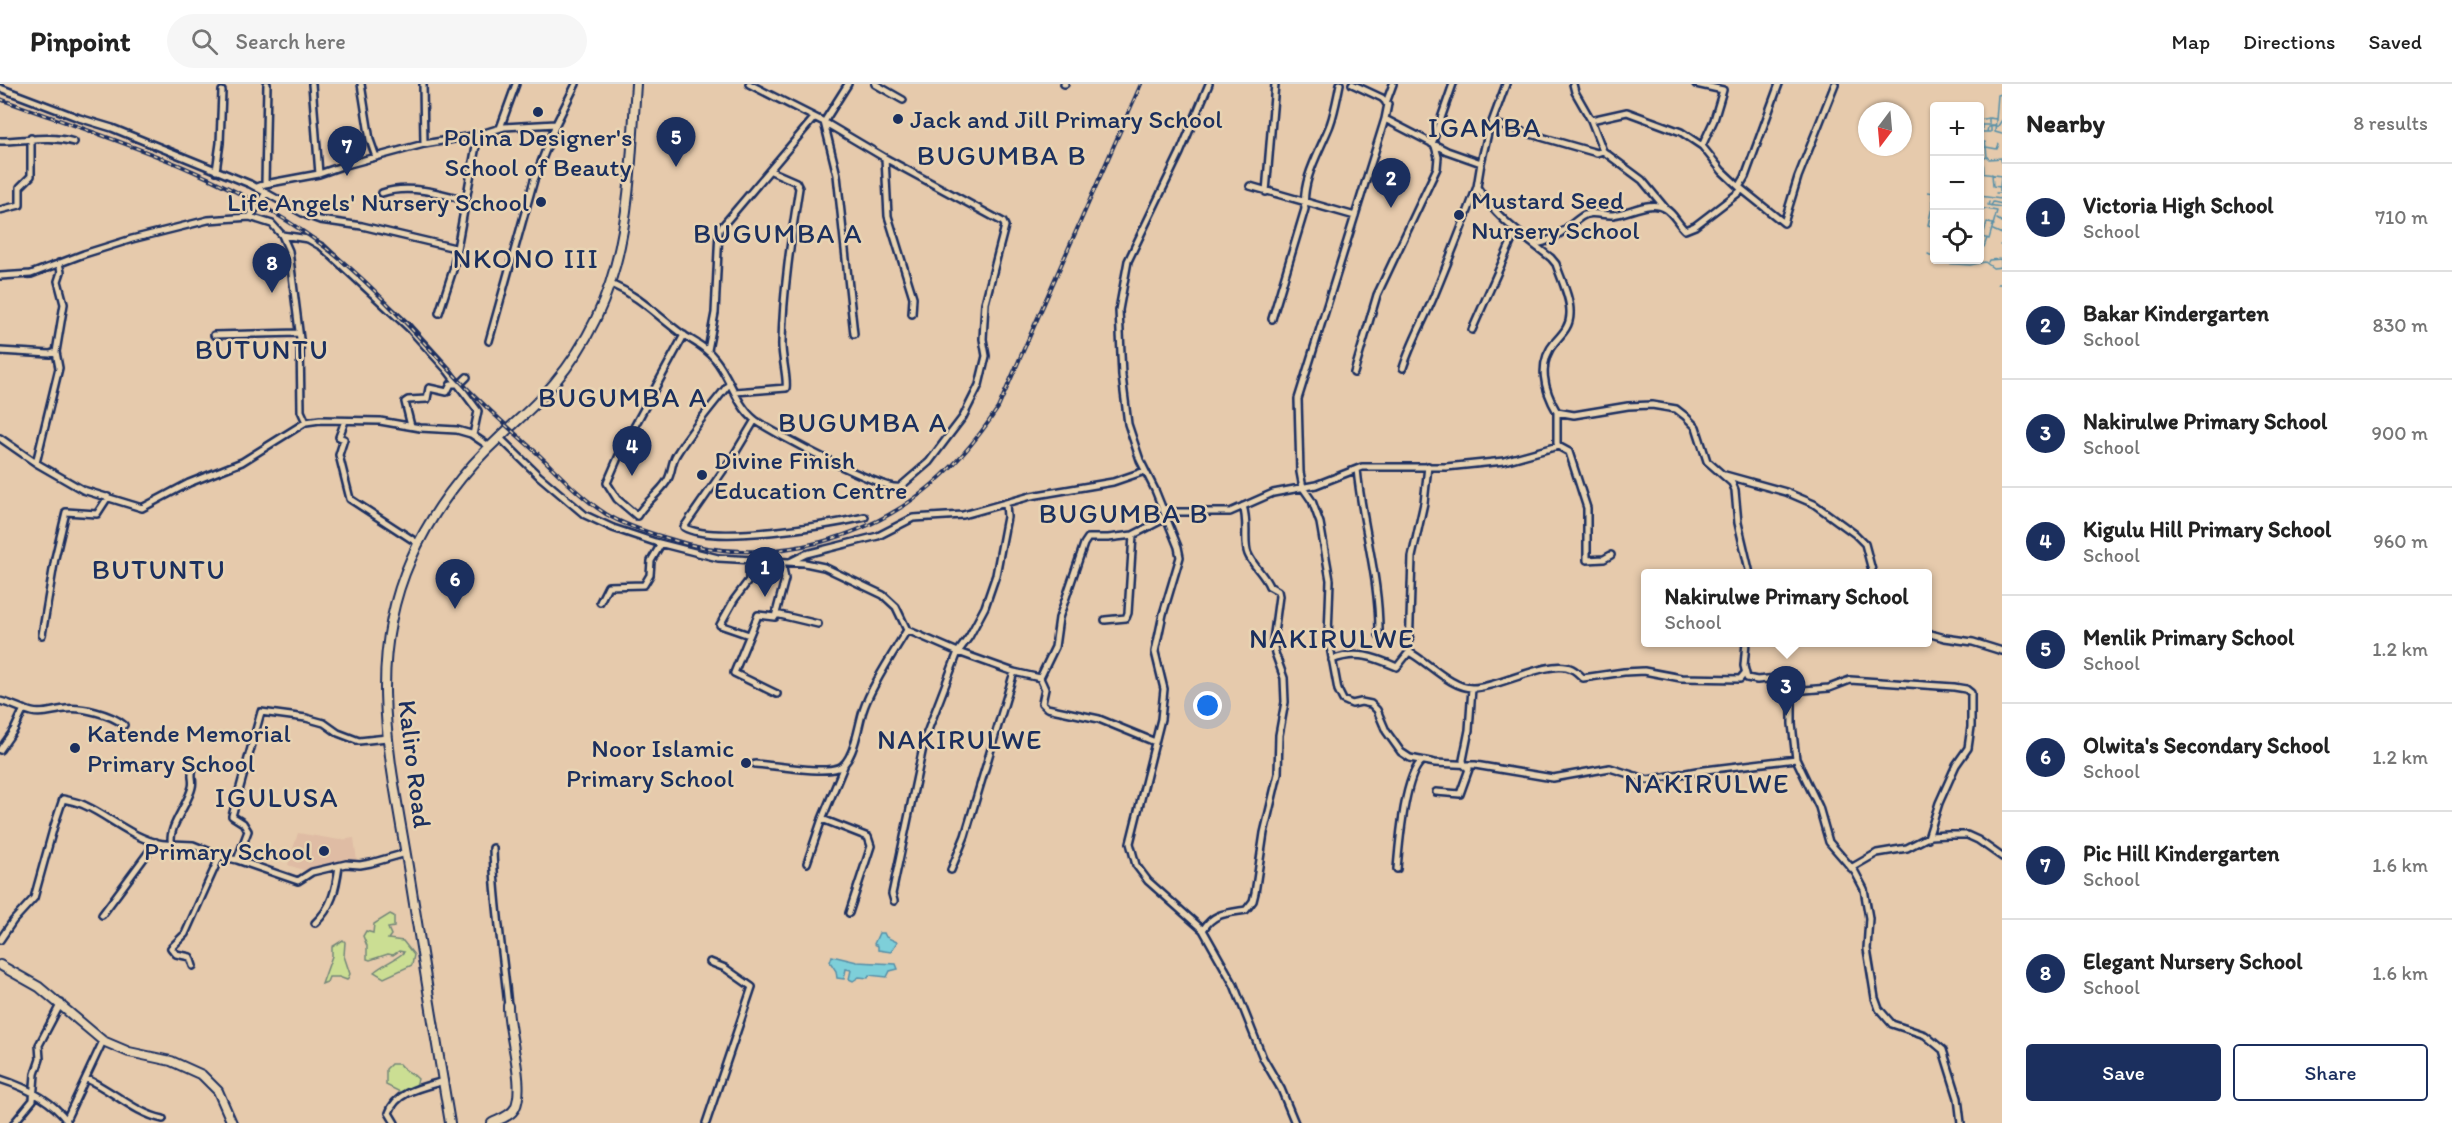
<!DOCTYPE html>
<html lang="en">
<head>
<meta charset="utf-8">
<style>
	:root { --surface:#fff; --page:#f6f6f6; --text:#222; --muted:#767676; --line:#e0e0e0; --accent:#1b2f5e }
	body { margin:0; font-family:Itim,sans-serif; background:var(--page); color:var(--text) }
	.controls { position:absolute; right:18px; top:18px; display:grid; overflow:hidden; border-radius:6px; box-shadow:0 2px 4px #0004 }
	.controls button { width:54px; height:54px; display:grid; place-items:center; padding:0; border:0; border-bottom:2px solid var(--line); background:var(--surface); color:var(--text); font:30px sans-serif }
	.compass { position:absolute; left:1858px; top:18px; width:54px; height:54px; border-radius:50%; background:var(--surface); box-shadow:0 2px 4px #0004; rotate:196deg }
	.you { position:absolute; left:1208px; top:622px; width:21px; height:21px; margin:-15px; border:4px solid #fff; border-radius:50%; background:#1a73e8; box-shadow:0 0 0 9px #1a73e833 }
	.badge { display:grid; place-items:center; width:39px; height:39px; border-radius:50%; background:var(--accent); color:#fff; font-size:20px; font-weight:700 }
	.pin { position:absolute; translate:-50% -50px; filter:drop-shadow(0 2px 3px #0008) }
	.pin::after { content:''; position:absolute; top:32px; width:21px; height:18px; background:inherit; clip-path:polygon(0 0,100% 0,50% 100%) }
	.popup { position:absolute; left:1641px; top:485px; width:291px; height:78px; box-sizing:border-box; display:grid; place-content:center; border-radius:6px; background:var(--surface); filter:drop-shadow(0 2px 4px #0005); font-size:20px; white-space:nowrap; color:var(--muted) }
	.popup b { font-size:22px; color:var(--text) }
	.popup::after { content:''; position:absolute; left:50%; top:100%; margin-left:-12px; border:12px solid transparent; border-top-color:var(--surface) }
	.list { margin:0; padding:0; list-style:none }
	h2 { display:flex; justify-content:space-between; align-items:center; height:78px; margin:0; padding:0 24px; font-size:26px }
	h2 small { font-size:20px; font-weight:400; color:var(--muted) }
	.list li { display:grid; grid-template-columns:39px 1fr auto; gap:18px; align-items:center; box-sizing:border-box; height:108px; padding:0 24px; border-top:2px solid var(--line) }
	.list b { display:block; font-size:22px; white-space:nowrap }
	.list p { margin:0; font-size:20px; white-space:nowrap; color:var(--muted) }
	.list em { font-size:20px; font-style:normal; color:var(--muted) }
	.actions { display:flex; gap:12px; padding:18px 24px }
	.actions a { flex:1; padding:14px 0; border:2px solid var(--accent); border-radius:6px; text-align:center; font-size:21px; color:var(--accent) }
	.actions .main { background:var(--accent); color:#fff }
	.icon { flex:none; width:33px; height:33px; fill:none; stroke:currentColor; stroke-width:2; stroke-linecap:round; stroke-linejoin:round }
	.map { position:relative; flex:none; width:2002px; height:1039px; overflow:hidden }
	header { display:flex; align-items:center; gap:36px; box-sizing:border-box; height:84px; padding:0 30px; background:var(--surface); border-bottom:2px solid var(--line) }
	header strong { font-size:28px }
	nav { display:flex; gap:33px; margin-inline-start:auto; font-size:21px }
	.search { width:420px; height:54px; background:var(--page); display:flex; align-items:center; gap:15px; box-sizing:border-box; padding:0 21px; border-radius:33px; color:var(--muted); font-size:22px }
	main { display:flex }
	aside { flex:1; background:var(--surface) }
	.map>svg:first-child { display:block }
	.built { fill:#dfbca4 }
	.green { fill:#cbde93; stroke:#738678; stroke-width:1.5 }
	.water { fill:#7ecfd9; stroke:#568fa8; stroke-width:1.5 }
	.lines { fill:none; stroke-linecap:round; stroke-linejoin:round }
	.stream { stroke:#568fa8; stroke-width:1.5 }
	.street-casing { stroke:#1b2f5e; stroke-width:10 }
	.secondary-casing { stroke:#1b2f5e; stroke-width:12 }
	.street { stroke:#e8d3b2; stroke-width:5 }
	.secondary { stroke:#e8d3b2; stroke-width:8 }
	.rail-casing { stroke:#1b2f5e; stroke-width:4 }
	.rail { stroke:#e8d3b2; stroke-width:1.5; stroke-dasharray:4.5; stroke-linecap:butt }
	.poi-dot { fill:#1b2f5e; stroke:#e8d3b2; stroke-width:2 }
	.labels { text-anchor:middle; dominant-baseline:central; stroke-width:5; stroke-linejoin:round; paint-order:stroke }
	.poi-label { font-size:26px; fill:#1b2f5e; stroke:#e8d3b2; text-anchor:start }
	.street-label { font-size:26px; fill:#1b2f5e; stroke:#e8d3b2 }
	.quarter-label { font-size:28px; letter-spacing:1.5px; fill:#1b2f5e; stroke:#e8d3b2 }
</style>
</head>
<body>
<header>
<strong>Pinpoint</strong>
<div class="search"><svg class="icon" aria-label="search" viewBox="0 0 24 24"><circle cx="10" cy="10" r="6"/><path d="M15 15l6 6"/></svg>Search here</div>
<nav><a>Map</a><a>Directions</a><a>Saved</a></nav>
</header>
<main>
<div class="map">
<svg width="2002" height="1039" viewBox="0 0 2002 1039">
	<rect width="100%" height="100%" fill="#e6caac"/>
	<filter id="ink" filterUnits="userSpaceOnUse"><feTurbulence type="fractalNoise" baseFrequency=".0167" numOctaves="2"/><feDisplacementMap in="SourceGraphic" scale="12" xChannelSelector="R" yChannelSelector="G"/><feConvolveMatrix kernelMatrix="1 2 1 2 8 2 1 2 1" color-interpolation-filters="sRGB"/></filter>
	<g filter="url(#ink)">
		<path class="built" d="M298,749l42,7 14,-2 3,24h-11l-37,10 -21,-7z"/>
		<path class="green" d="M390,830l4,2v11l-6,1 3,7 -3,4 15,2 11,14 -2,10 -28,13 -10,-6c9,-8 22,-12 30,-20l-5,-1 -6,4 -5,-1 -18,6 -3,-1v-13l-4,-10 3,-5 7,2 1,-9z
			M343,856l2,2 -1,14 6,18 -3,6 -8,-3h-10l-2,5 -5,2 10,-28v-9z
			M391,980h8c6,8 13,8 19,15l-2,7 -16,6 -14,-7v-16z"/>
		<path class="water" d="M879,849h5l2,4 11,5 -6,10 -13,-2v-4l-4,-2z
			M832,872l25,6 39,2 2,5 -8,2 -3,6 -18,-2 -1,3 -9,-1 -6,4 -4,-2 2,-9 -5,-1 -2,10 -7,-1 -1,-7 -6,-9z"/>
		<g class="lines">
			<path class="stream" d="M2002,10l-4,1 -3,37 7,2
				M1980,36l8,-2
				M1980,37l2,4h13
				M1989,39v-5l7,1
				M1982,42v6h5
				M1991,44v4h-4l1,-5 10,-1 4,-6
				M1980,58h5l1,5 -5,1 -1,4
				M1987,73l-1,-10 11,2 2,-5
				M1983,75l1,13
				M2001,75l1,4
				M1980,76l7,-3 2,2 13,-1
				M1980,89l22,3
				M1992,90l1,12 7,1v6
				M2000,103l1,-10
				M1928,108l6,1
				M1996,109h6
				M1934,110l-2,1 1,8 -5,22 6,2
				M1980,112l21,3
				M1989,118l-1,3 14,2
				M1991,122l2,-4 9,2
				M1980,124l17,3 -8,28 -7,-2 -2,2
				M1997,135l5,3
				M1993,146l9,4
				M1932,147h2
				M1983,152l4,-14 7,3
				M1980,161l4,2 3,-9
				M2000,161h2
				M1928,170l6,3
				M1940,176v3l30,2 15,-3 8,6 9,-1
				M1988,178l1,-2 12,-1 1,15
				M1998,200h4"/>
			<g class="street-casing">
				<path id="street" d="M312,0l7,90
					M361,0l9,56 6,17
					M423,0l1,60
					M749,0l75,38 61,36 3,58 25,81 -1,17
					M848,0l-24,38 13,53 17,159
					M875,0l28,16
					M1064,0h1
					M1209,0l-29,69 -52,108 -9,49 3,66 6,48 12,36 15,30 23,57 2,10 -17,57 -8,38 9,37 -3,30 -31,124 6,22 12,16 55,49 31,55 29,73 18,31 14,34
					M1352,0l30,14 6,6 -3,15 62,32 34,12 -4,24c20,32 45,48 74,71l5,6c5,15 15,35 14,50 0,12 -7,19 -15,28 -18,21 -11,48 2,70l17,3 54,-9 24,-1 24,4 9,7 11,11 11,34 25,22 3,7 3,33 12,51
					M1573,0l2,8 16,28 12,31 39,29 24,29
					M1696,0l27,6 -9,30 -12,26
					M1779,0l-34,93 -6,10 45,36 14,-46 37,-93
					M0,4l79,30 33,10 138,56 56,31 14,5 42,6 93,22
					M1386,19l7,-19
					M1385,35l-87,280 2,73 3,16 9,13 8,22 10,57 -2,56 10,54 5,10 9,4 9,-2 10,2 6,6 9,21 15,21 9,6 25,5 40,2 78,13 57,-10 38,12 49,-9 99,-12
					M1591,36l36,-8 54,20 21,14 20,25 17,16
					M1492,39l105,30 6,-2
					M500,44l16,-44
					M0,57c26,0 48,-6 74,1
					M1432,60l21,-60
					M1481,79l7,-30 18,-49
					M216,87l4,-28 2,-52
					M265,100l2,-100
					M1250,102l105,30
					M257,103l8,-3 54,-10 23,-8 82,-22 54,-9 26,-8 52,-3
					M1266,108l9,-108
					M382,109c26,-9 58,0 83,7
					M0,126l20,-5v-18l11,-11v-38
					M250,133l16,-24
					M282,151l26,4 14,8 87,81 39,43 30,40 -5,24
					M1534,160c21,-2 31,-16 47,-27 10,-7 21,-1 32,-2 17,-2 38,-16 53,-6 8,5 12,15 19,21l10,-4 47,-36
					M0,192l31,-2 53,-20 48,-15 76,-19 42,-3 22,7 10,11 7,16 11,88 1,72 5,11 14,-2 60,1 40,7 37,2 14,4 19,13
					M611,200c30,13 46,32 71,50 12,8 24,13 33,25 15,18 21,46 40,61 18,13 128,71 145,67l29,-25 18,-24 16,-21 16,-32 7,-29 -3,-17 2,-36 20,-77 -2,-4 -118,-64
					M439,229l14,-43 25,-135
					M1272,235l33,-110c-4,-29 15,-58 25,-84 5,-14 7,-27 10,-41
					M1472,246l44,-99
					M214,251l85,-2
					M684,251l-64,118 -13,30 10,16 20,17c8,-14 21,-21 30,-35 5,-7 4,-18 9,-26 15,-25 35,-48 53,-71
					M489,257l45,-161 22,-56 20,-40
					M708,266l7,-37 4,-83 95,-112
					M0,267l50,3 6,-2
					M1403,284c8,-25 21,-48 31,-72 15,-36 29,-72 43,-109
					M1354,289l23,-78 60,-127 1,-11 -3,-11
					M735,308l51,-4c2,-10 -5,-32 -4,-46 1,-51 9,-103 17,-154l-3,-6 -25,-11
					M1557,328v31l1,3 11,6 18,56v52l17,-1 7,-4
					M755,336l-21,35 -50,72c29,18 145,-2 181,-10
					M345,337l-6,16 5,2 -5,16 11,44 69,45
					M411,342l-6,-24 3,-2 19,-1 2,-11 18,4 4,-8 10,-1 6,-6
					M499,353l40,39 46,39 28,13 42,14 63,16 87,5 19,4 59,28 13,12 11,23 51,22 56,20 26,6 5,11 -3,14 5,5 52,11 56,23
					M0,354l36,25 47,27 59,18 47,-25 53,-21 64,-40
					M36,379l23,-95 -3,-16 8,-48 -6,-23 3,-9 -2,-9
					M1357,385c5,56 23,110 22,166
					M1725,391l61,17 28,12 41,30 10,10 8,30
					M1162,424l13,4h55l43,-19 43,-8 46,-18h84l58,-6 54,-15
					M790,478l16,-8 72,-18 35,-18 50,-3 68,-19 82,-14 32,-11
					M600,518l8,-16 36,-1 6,-10 1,-14 10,-17
					M776,530l42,10
					M1105,536l21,-2 2,-5 5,-78
					M1927,549l18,5 28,4 29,9
					M42,551l13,-77 11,-46 31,2 11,-17
					M749,551l-29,-10 14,-25 15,-20v-19
					M1746,558l-2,24 3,12 10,2 21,-2 8,4 6,9v33l4,35 23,48 10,35 26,30 9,17 5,29 -2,31 8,49 4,11 13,15 33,11 18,15 15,48 3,25
					M1409,568l3,-95 12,-54 4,-37
					M1332,576c24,-10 42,-3 65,7l12,-15c19,10 43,37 64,36 25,0 77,-30 99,-19 4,2 8,6 11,9l41,-6 20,-1 37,7 59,1 5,-6
					M1040,594l15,-31 4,-29 25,-74 4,-6h20l25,-3 33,-17
					M1792,607l37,-3 21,-8 104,7 12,2 5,4v34l-3,21 -12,17 -17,38 -11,35
					M777,610l-43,-21 24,-58 17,2 10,-38 -3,-17
					M0,617c12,3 21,8 32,11 11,3 22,-2 33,-3 17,-2 46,5 59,16
					M0,666l14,-20 10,-21
					M755,680c19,1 66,10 83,4 16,-5 20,-42 25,-57 7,-23 31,-59 44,-81
					M193,685c-3,7 1,11 -1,18 -3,16 -26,43 -20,57l21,1 27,11 17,4 61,21 14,-9 34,-8 14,1 11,-2 35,-10
					M1436,708l24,2 9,-25 -5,-4 -1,-5 6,-30 3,-42
					M822,735l22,-53
					M493,764c1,53 10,105 15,158
					M237,776l11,-29 -5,-8 -11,-7 29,-104 45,6 18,5 14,10 21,8 28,-3
					M807,779l15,-44 46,18 3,9 -22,67
					M1851,784l26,-15 30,-5 23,-12 18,-1h19l11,5 24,17
					M1397,785c2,-23 7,-94 25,-108
					M951,786l14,-34 49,-164
					M894,817l-2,-7 33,-156 33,-86 11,-15 16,-30 11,-32 11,-58 -1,-14
					M102,831l54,-73
					M315,839c17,-15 21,-35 24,-57
					M1203,846c10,-17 24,-17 43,-20l7,-9 2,-8 9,-60 14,-59 1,-39 6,-33 -1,-24 -9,-25 -2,-12 6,-45 -1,-5 -9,-5c-5,-12 -16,-20 -21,-32 -5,-12 1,-31 -5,-48
					M0,856l13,-19 21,-23 20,-72 9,-27c8,2 16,3 23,7 25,11 57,41 86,38
					M193,882l-3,-9 -14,-3 -5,-6 14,-14 35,-78
					M0,995c25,8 51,20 67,42
					M87,995c26,12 48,34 76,40
					M66,1036l37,-79
					M14,1039l19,-23 2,-26 5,-15 -1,-14 22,-42
					M395,1039l-6,-10c7,-22 35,-26 55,-32
					M706,1039l46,-136 -27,-19 -15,-6"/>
			</g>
			<g class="secondary-casing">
				<path id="secondary" d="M0,881l39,22 64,54 26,11 42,9 31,14 16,16 14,32
					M450,1039c-14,-81 -27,-163 -40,-244 -17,-109 -47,-213 1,-320 20,-46 53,-89 89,-122 13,-13 28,-25 41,-39 89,-93 87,-194 95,-314
					M492,1039c8,-4 19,-7 23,-15 11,-22 -7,-75 -7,-102"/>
			</g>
			<use href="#street" class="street"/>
			<use href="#secondary" class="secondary"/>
			<g class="rail-casing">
				<path id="rail" d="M0,15c110,40 227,74 322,146 51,38 93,89 137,135 25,26 52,50 79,74 22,21 42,43 68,60 18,11 40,18 61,24 50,17 102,17 154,4 79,-21 133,-67 177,-134l143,-324"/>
			</g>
			<use href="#rail" class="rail"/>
		</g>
	</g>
	<g class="poi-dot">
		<circle cx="538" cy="28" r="6"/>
		<circle cx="898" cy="35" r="6"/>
		<circle cx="541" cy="118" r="6"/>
		<circle cx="1459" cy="131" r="6"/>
		<circle cx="702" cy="391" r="6"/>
		<circle cx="75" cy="664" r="6"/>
		<circle cx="746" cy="679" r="6"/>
		<circle cx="324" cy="767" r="6"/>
	</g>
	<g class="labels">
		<g class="poi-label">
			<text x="910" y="35">Jack and Jill Primary School</text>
			<text x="538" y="53" text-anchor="middle">Polina Designer's<tspan x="538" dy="30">School of Beauty</tspan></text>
			<text x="1471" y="116">Mustard Seed<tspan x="1471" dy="30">Nursery School</tspan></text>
			<text x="529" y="118" text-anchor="end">Life Angels' Nursery School</text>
			<text x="714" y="376">Divine Finish<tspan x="714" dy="30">Education Centre</tspan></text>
			<text x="87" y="649">Katende Memorial<tspan x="87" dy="30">Primary School</tspan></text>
			<text x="734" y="664" text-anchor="end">Noor Islamic<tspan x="734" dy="30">Primary School</tspan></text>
			<text x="312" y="767" text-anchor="end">Primary School</text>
		</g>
		<g class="street-label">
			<text transform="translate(415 680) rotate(83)">Kaliro Road</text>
		</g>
		<g class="quarter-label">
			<text x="1485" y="43">IGAMBA</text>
			<text x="1002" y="71">BUGUMBA B</text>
			<text x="778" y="149">BUGUMBA A</text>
			<text x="526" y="174">NKONO III</text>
			<text x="262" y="265">BUTUNTU</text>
			<text x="623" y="313">BUGUMBA A</text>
			<text x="863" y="338">BUGUMBA A</text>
			<text x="1124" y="429">BUGUMBA B</text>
			<text x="159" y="485">BUTUNTU</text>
			<text x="1332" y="554">NAKIRULWE</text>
			<text x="960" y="655">NAKIRULWE</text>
			<text x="1707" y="699">NAKIRULWE</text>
			<text x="277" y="713">IGULUSA</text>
		</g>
	</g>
</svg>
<div class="controls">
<button>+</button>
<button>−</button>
<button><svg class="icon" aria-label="locate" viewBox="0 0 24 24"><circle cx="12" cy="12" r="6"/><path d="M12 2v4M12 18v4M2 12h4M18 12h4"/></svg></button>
</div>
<svg class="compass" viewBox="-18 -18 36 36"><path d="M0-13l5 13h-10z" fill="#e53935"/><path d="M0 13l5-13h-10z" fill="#767676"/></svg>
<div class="you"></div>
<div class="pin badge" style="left:765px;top:513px">1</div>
<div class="pin badge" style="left:1391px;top:124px">2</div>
<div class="pin badge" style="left:1786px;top:632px">3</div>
<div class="popup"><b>Nakirulwe Primary School</b>School</div>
<div class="pin badge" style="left:632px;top:392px">4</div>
<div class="pin badge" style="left:676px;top:83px">5</div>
<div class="pin badge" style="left:455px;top:525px">6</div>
<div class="pin badge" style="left:347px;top:92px">7</div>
<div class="pin badge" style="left:272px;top:209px">8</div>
</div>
<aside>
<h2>Nearby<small>8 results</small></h2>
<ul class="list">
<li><span class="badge">1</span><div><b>Victoria High School</b><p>School</p></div><em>710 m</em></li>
<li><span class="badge">2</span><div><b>Bakar Kindergarten</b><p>School</p></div><em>830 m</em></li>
<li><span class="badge">3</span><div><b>Nakirulwe Primary School</b><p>School</p></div><em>900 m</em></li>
<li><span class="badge">4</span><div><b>Kigulu Hill Primary School</b><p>School</p></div><em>960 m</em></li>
<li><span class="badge">5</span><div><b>Menlik Primary School</b><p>School</p></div><em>1.2 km</em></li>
<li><span class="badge">6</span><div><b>Olwita's Secondary School</b><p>School</p></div><em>1.2 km</em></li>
<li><span class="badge">7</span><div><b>Pic Hill Kindergarten</b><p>School</p></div><em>1.6 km</em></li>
<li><span class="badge">8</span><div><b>Elegant Nursery School</b><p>School</p></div><em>1.6 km</em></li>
</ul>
<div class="actions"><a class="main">Save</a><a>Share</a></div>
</aside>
</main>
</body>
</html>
